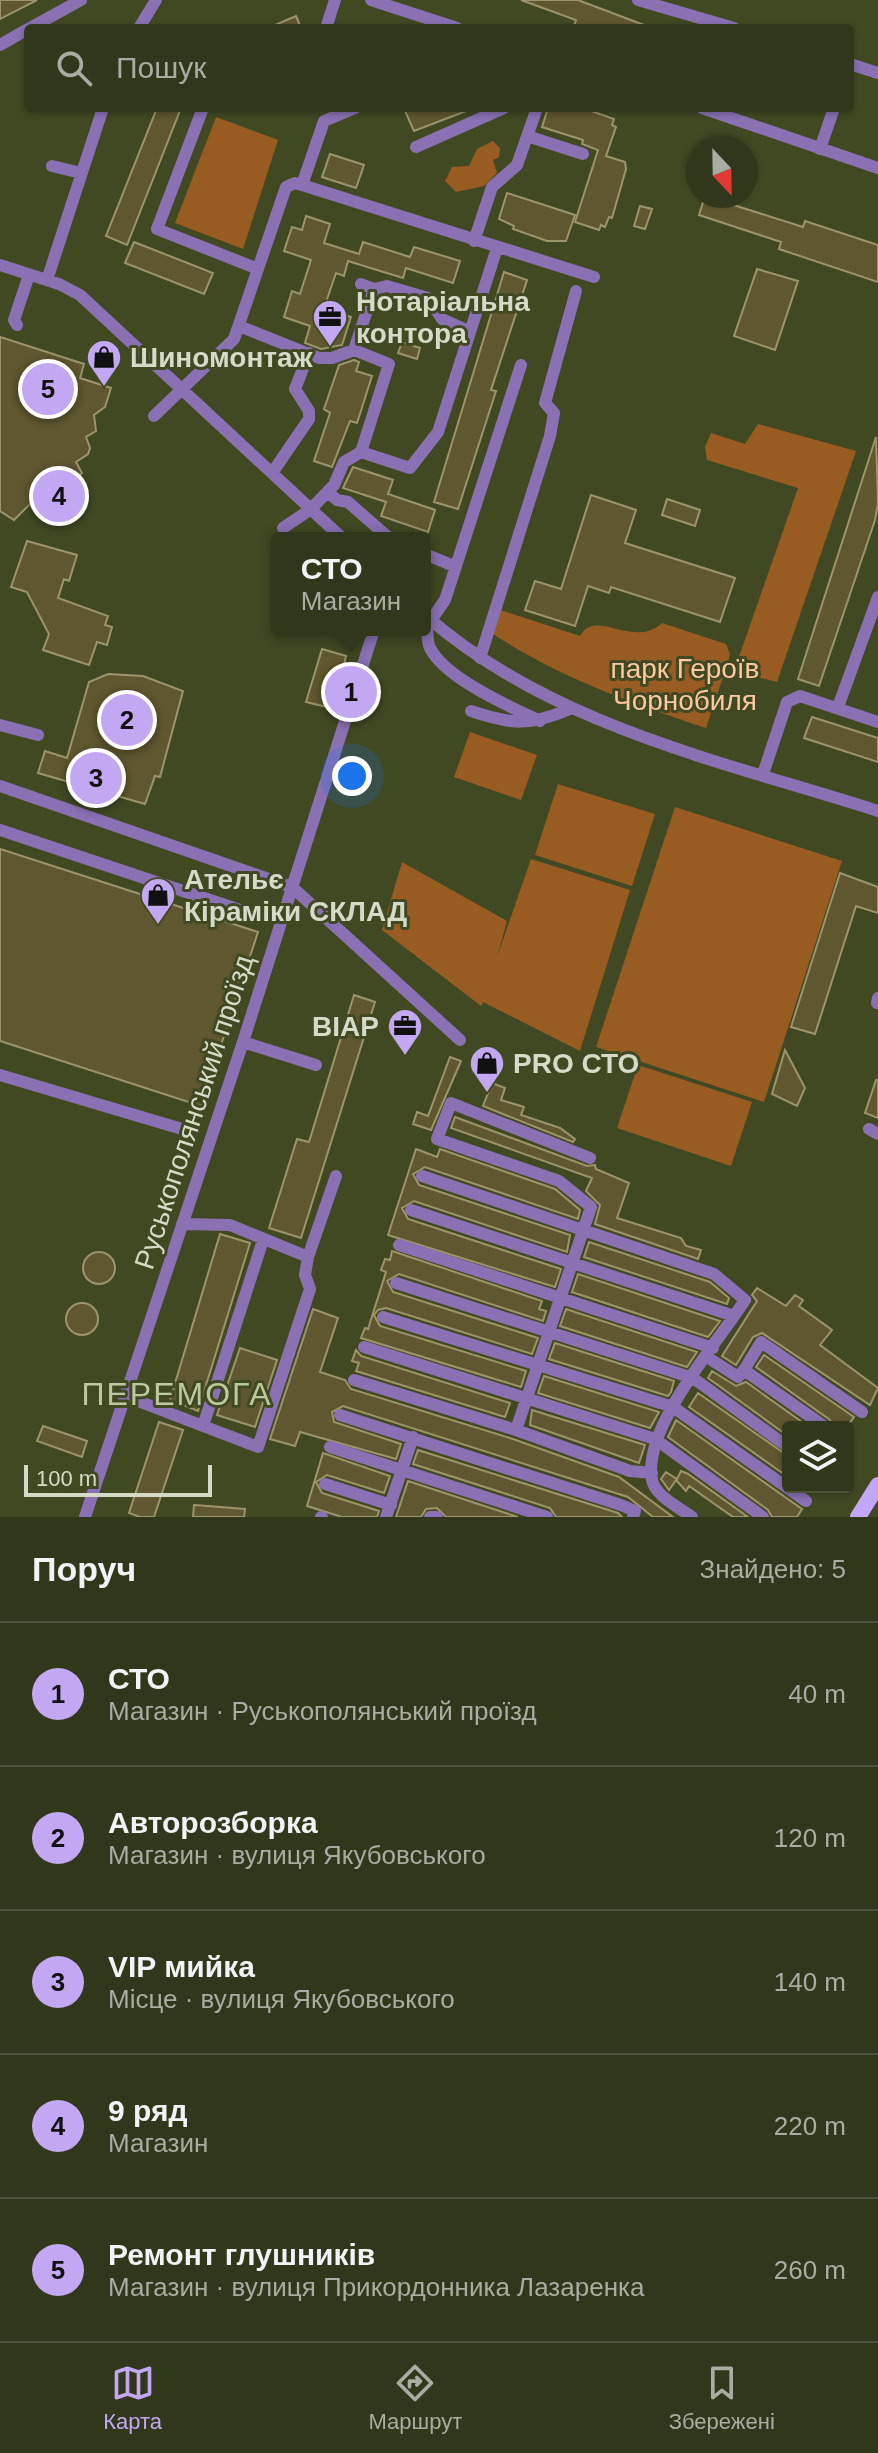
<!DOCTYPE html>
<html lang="uk">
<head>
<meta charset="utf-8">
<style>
	:root { --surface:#31371a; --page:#3d4227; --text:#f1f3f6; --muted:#a8aca2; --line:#4c5139; --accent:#c2a8f3 }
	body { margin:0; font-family:Arial,sans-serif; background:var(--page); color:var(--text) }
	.controls { position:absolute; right:24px; bottom:24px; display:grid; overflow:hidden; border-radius:8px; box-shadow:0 2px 6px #0004 }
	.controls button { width:72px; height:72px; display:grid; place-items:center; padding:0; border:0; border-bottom:2px solid var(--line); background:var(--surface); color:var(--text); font:40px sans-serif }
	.compass { position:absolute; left:686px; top:136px; width:72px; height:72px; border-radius:50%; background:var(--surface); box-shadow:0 2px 6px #0004; rotate:158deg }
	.scale { position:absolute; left:24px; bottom:20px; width:188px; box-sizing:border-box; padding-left:8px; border:4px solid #d5dbc6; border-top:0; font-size:22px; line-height:28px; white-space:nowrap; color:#d5dbc6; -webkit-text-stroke:6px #414923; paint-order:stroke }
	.you { position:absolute; left:352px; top:776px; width:28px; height:28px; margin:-20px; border:6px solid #fff; border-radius:50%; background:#1a73e8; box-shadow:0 0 0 12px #1a73e833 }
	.badge { display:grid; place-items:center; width:52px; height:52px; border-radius:50%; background:var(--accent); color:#111; font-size:26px; font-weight:700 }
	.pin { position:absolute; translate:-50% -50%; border:4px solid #fff; box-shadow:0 2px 8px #0006 }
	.popup { position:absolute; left:271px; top:532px; width:160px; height:104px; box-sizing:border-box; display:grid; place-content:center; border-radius:8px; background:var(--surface); filter:drop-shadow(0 2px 6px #0005); font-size:26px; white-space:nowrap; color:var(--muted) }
	.popup b { font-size:30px; color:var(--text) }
	.popup::after { content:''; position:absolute; left:50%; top:100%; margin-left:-16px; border:16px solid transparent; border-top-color:var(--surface) }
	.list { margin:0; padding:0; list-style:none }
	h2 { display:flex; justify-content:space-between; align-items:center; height:104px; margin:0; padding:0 32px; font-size:34px }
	h2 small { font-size:26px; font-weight:400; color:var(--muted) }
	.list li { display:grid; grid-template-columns:52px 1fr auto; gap:24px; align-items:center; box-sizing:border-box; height:144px; padding:0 32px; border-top:2px solid var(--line) }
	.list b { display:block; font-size:30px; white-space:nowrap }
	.list p { margin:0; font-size:26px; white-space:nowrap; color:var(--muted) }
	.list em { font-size:26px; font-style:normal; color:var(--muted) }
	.icon { flex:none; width:44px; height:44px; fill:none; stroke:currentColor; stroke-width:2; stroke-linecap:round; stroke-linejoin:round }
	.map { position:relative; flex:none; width:878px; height:1517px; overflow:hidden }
	.search { position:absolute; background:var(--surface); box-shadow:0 2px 6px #0004; left:24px; right:24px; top:24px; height:88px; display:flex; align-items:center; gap:20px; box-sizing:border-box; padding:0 28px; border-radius:8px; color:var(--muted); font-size:30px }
	.sheet { height:824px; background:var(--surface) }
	nav { display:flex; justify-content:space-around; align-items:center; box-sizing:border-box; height:112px; border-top:2px solid var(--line); background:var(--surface); font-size:22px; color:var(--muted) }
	nav a { display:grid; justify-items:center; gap:4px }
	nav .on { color:var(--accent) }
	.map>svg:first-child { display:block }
	.green { fill:#985b21 }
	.building { fill:#5e572f; stroke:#9c956b; stroke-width:2 }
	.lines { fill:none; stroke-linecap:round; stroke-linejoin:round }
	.minor { stroke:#8971b3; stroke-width:12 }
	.major { stroke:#c3a7f8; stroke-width:16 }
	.labels { text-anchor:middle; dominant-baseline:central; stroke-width:6; stroke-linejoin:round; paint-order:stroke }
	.poi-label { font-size:28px; font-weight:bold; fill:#d5dbc6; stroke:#414923; text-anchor:start }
	.park-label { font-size:28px; fill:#fbc89f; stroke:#414923 }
	.street-label { font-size:28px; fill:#d5dbc6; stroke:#414923 }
	.quarter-label { font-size:32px; letter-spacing:2px; fill:#bcc89d; stroke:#414923 }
</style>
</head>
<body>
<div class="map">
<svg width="878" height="1517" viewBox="0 0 878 1517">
	<rect width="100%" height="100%" fill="#414923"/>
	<path class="green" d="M216,117l62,23 -35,109 -68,-26z
		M493,141l7,7 -1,9 -6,3 4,13 -13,13 -28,6 -11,-11 7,-14 17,-1 8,-17z
		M758,424l98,27 -79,231 -43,-11 64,-183 -91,-28 -2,-13 6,-14 34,11z
		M497,609l83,27c16,-29 53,14 82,-13l64,21 4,10 -2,8 -22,66c-77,-26 -148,-51 -216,-96z
		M470,732l67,23 -16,45 -67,-23z
		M558,784l97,30 -23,72 -97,-31z
		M675,807l167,54 -78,241 -168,-55z
		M531,859l99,31 -50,161 -97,-49 -2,4 -99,-76 20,-68 105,59 -10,36z
		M638,1065l114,37 -21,64 -114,-38z"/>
	<path class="building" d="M0,0h37l-37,19z
		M521,0h57l74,28h-70l-8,-2 2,-6z
		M296,16l5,12h-33z
		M157,108h24l-54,137 -21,-9z
		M411,108h63l-60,23 -9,-20z
		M548,108h35l31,11 -2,6 4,2 -10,29 19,6 1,7 -14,49 -3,-1 -4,10 -4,-2 -2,5 -24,-8 23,-72 -16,-6 1,-4 -41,-13z
		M330,154l34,11 -8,23 -34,-11z
		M507,193l68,22 -9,26h-19l-34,-12 1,-3 -15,-7z
		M705,196l98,31 2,-6 73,24v37l-99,-33 2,-7 -82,-27z
		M640,206l12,3 -7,20 -11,-3z
		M306,216l24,8 -6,19 35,11 4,-12 47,15 4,-10 46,14 -7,22 -47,-15 -3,10 -55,-17 -4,15 -8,-3 -12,35 27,9 -9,28 -21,4 -16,-6 5,-17 -26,-9 8,-26 8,3 11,-34 -27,-9 8,-24 10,3z
		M134,242l79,31 -9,21 -79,-31z
		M757,269l41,12 -23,69 -41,-14z
		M504,272l23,8 -36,110 5,1 -38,118 -24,-7z
		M0,337l84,27 -4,14 31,10 -6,19 -11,8 2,16 -10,6 4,11 -2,6 -12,8 6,11 -13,11 4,15 -37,-9 -4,12 -18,18 -14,-9z
		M402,342l18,6 -3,11 -19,-6z
		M354,360l5,2 -3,9 16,5 -15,47 -7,-2 -18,46 -18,-6 16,-48 -6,-4 15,-44z
		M876,437l2,66 -3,17 -56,166 -21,-7z
		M353,467l40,13 -5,14 47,16 -7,22 -47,-16 5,-14 -43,-14z
		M591,495l45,15 -11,33 110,35 -15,44 -109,-35 -2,6 -21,-7 -13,40 -50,-16 10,-29 26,8z
		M667,499l33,11 -5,16 -33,-11z
		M27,541l50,14 -8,26 -5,-2 -6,19 50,18 -3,9 7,2 -5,18 -10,-3 -8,23 -46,-15 6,-16 -22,-42 -16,-5z
		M322,649l24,7 -2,9 8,3 -13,42 -33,-8z
		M108,674l35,2 40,15 -23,86 -5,-1 -10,28 -107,-31 7,-22 22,7 22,-76z
		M812,717l66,21v24l-74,-24z
		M0,849l258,83 -57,174 -201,-65z
		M840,873l38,14v26l-22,-7 -41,128 -24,-7z
		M354,995l21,7 -74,236 -32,-10 28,-89 12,3z
		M785,1050l20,38 -8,18 -25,-12z
		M450,1057l11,4 -30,69 -18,-6 4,-12 11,4z
		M876,1080h2v38l-13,-5z
		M492,1083l13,5 -4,12 23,7 -3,8 39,13 15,11 -2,3 -90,-36z
		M455,1117l132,49 8,-1 1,4 33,14 -12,35 64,20 5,8 15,4 -3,9 -103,-35 5,-19 -14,-14 6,-13 -141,-50z
		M416,1149l21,8 3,-8 115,40 25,21 -2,9 -153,-52 -12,7 6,11 151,50 -3,17 -153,-51 -12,7 6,11 153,50 -6,18 -167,-52z
		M220,1234l30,9 -52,168 -28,-11z
		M589,1242l121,40 19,16 -2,6 -143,-47z
		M392,1251l150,50 -3,8 7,2 -3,10 -144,-47 -12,7 6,11 145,46 -6,16 -146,-46 -8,2 -4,5 6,11 146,45 -5,16 -160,-49 4,-10 3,1 18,-57 -5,-2 4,-11 5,1z
		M83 1268a16 16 0 1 1 32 0a16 16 0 1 1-32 0Z
		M578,1274l142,47 -12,16 -136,-45z
		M757,1288l29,18 9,-11 8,5 -4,6 33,24 -12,15 58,43 -8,17 -108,-72 -9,4 -17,28 -14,-9 35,-55 -5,-6z
		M66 1319a16 16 0 1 1 32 0a16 16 0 1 1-32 0Z
		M313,1309l25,9 -18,54 25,8 6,9 162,50 106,38 54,40h-20l-25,-20 -285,-91 -11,6 2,10 67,22 -5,15 -96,-27 -5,14 -25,-7z
		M566,1309l131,43 -10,15 -127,-41z
		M555,1343l119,38 -3,11 -3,4 -119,-37z
		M240,1348l37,12 -22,67 -38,-12z
		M356,1350l5,6 149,47 -5,14 -149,-46 3,-8 -7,-2z
		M764,1355l90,62 -7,10h-13l-4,-7 -74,-53z
		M712,1371l24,15 10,-4 63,45h-21v9l-80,-58z
		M544,1376l115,36 -9,16 -112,-35z
		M698,1393l90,63v21l-99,-70z
		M532,1410l113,35 -6,18 -109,-38z
		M676,1420l126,89 -5,8h-25l-4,-7 -100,-73z
		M159,1422l24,8 -29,87h-14l-11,-4z
		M43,1426l44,15 -5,16 -45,-16z
		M418,1450l200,63 4,4h-66l-6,-9 -137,-44z
		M323,1453l67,23 -6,17 -57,-18 -11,7 6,11 57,18 -2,6h-35l-35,-11z
		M681,1471l7,3 60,43h-15l-44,-31 -3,5 -10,-11 -7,10 -8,-11 5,-7 11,7z
		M408,1481l110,36h-72l-9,-9 -11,1 -5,8h-25z
		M194,1505l51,4 -1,8h-51z"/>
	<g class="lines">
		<path class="minor" d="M371,0l86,28
			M638,0l96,28
			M30,28l51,-28
			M139,28l17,-28
			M326,28l9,-28
			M0,45l28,-16
			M850,64l28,9
			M203,108l-46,121 101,40
			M702,108l176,60
			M527,136l56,18
			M416,147l88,-39
			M820,149l14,-41
			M52,166l29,7
			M302,185l292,92
			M474,241l18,-54 25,-22 20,-57
			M0,265l59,19 21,11 262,243
			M47,280l56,-172
			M374,289l13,-3 41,12 14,21 28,13
			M17,325l-3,-5 15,-45
			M239,326l80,32h13l22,-8 35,14 -28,88 -17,10 -10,23 -23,24 -28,19
			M354,350l20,-61 -13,-5
			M154,416l80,-77 52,-152 9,-4 7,2 22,-64 31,-13
			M361,452l49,16 28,-36 59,-184
			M272,473l37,-54v-8l-14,-22 14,-36
			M328,492l9,8 11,2 41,36
			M425,554l31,13
			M425,615c126,111 297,146 453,196
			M426,616c2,10 0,24 4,32 16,31 79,58 110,73
			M431,620l14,-20 76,-235
			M480,658l70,-222 4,-23 -9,-10 31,-112
			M838,707l40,-110
			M471,711c42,14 58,15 99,-2
			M0,725l38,10
			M763,774l24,-72 13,-6 78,26
			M0,786l292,101 168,153
			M0,830l252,84
			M877,1003l1,-5
			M243,1042l73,23
			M0,1075l182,54
			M869,1129l9,5
			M422,1176l292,98 31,26c-28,44 -103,127 -93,180 3,16 28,28 40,37
			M411,1210l323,106
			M182,1224l48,1 78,32 28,-81
			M399,1245l314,103
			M396,1283l297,95 95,69
			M383,1317l290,90 133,94
			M364,1347l291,92 108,78
			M707,1357l31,20 6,-7 81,57
			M744,1370l17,-28 101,70
			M354,1380l162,50 114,41 22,2
			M125,1396l78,30 60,-186
			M340,1415l281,90 14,6 -2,6
			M203,1426l55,21 52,-158 -5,-14 3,-18
			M516,1430l75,-223 -32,-26 -122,-42 14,-36 139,55
			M330,1447l217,70
			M325,1484l66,21
			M85,1517l158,-475 131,-412
			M321,1517h1
			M386,1517l27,-80
			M430,1517h7"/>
		<path class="major" d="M858,1517l20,-32"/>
	</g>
	<defs>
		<g id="office-pin" transform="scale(1.8)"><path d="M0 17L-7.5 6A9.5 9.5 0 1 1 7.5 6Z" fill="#c2a8f3" stroke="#414923"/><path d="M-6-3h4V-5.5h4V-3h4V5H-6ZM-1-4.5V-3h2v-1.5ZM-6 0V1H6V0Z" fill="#111"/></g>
		<g id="shop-pin" transform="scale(1.8)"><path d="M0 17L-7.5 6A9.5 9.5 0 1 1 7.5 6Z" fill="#c2a8f3" stroke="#414923"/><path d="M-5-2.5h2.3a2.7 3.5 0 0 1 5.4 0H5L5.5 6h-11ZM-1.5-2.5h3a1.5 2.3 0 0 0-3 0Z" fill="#111"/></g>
	</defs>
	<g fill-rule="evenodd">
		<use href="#office-pin" x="330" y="317"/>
		<use href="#shop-pin" x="104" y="357"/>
		<use href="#shop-pin" x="158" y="895"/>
		<use href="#office-pin" x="405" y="1026"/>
		<use href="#shop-pin" x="487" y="1063"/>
	</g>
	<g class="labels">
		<g class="poi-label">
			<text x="356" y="301">Нотаріальна<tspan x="356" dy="32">контора</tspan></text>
			<text x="130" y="357">Шиномонтаж</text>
			<text x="184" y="879">Ательє<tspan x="184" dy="32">Кіраміки СКЛАД</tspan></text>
			<text x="379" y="1026" text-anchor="end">ВІАР</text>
			<text x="513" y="1063">PRO СТО</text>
		</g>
		<g class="park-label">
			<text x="685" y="668">парк Героїв<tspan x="685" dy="32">Чорнобиля</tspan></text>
		</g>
		<g class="street-label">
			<text transform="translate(194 1112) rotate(-72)">Руськополянський проїзд</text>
		</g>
		<g class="quarter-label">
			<text x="177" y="1394">ПЕРЕМОГА</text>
		</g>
	</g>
</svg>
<div class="controls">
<button><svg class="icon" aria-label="layers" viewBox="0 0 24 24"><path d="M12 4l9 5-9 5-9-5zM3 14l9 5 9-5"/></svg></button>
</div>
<svg class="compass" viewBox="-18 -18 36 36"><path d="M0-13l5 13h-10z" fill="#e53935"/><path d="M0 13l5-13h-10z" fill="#a8aca2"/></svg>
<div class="scale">100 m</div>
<div class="you"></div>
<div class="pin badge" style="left:351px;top:692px">1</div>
<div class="popup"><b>СТО</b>Магазин</div>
<div class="pin badge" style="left:127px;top:720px">2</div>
<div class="pin badge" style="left:96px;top:778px">3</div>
<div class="pin badge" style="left:59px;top:496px">4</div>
<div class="pin badge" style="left:48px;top:389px">5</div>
<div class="search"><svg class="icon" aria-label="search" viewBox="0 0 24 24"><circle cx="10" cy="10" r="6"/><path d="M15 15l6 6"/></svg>Пошук</div>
</div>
<section class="sheet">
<h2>Поруч<small>Знайдено: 5</small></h2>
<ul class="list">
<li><span class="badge">1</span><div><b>СТО</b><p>Магазин · Руськополянський проїзд</p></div><em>40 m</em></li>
<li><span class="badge">2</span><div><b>Авторозборка</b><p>Магазин · вулиця Якубовського</p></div><em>120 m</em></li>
<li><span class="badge">3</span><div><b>VIP мийка</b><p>Місце · вулиця Якубовського</p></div><em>140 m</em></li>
<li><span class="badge">4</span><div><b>9 ряд</b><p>Магазин</p></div><em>220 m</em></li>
<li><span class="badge">5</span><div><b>Ремонт глушників</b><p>Магазин · вулиця Прикордонника Лазаренка</p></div><em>260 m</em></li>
</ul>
</section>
<nav>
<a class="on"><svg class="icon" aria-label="map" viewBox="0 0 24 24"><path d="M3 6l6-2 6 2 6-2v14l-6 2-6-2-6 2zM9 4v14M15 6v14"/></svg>Карта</a>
<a><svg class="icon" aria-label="directions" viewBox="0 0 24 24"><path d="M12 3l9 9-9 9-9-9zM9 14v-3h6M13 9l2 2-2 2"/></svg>Маршрут</a>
<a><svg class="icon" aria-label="saved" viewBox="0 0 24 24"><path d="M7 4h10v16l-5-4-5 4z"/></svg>Збережені</a>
</nav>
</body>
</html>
